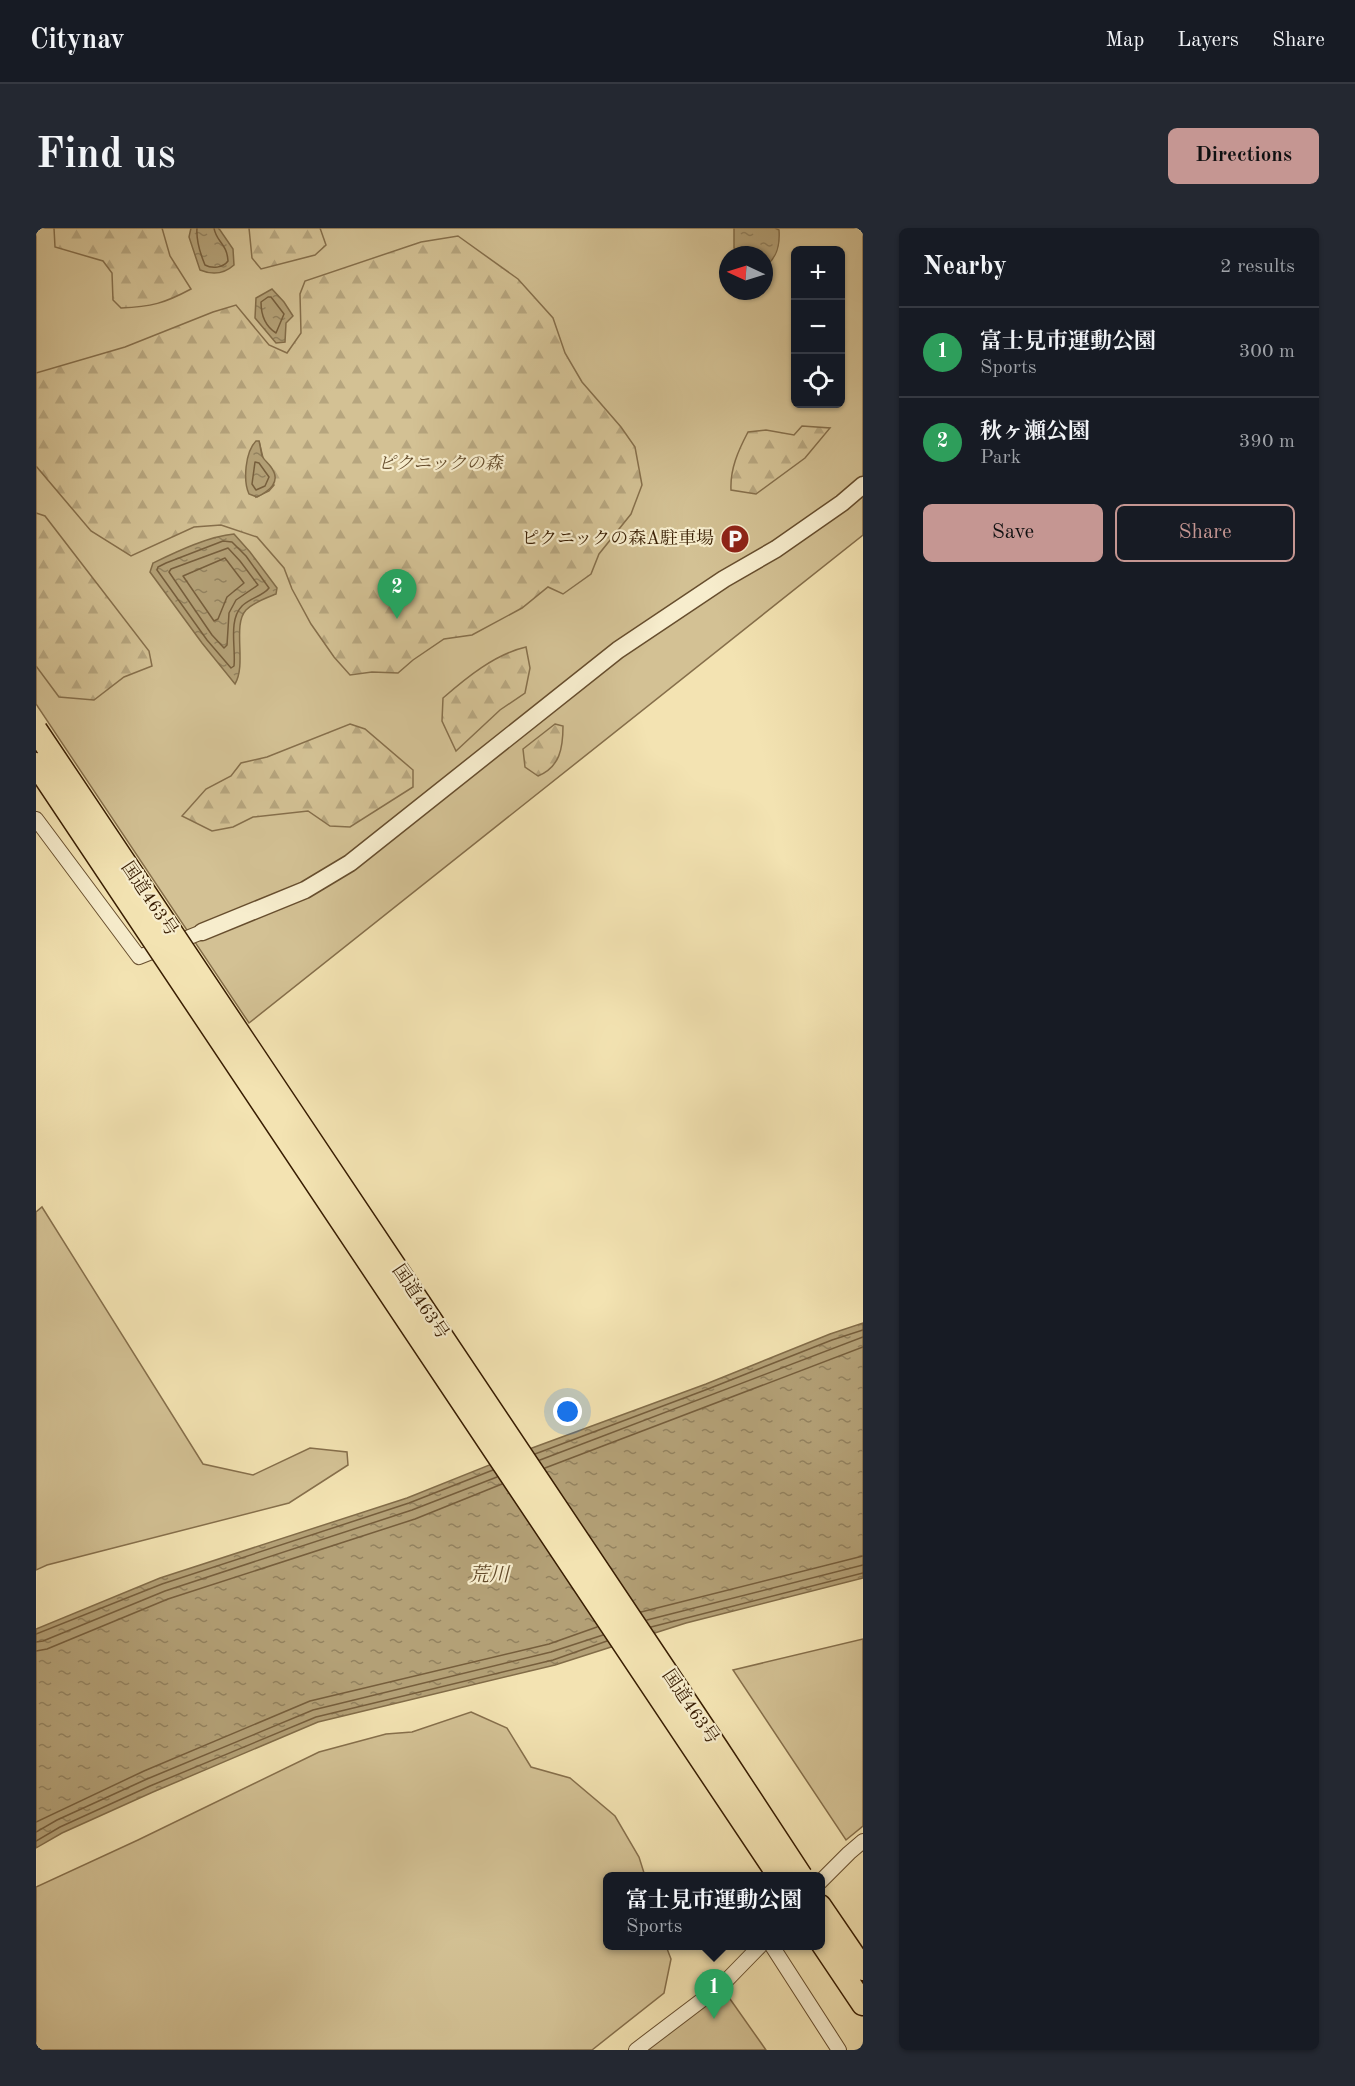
<!DOCTYPE html>
<html lang="en">
<head>
<meta charset="utf-8">
<style>
	:root { --surface:#171b24; --page:#242831; --text:#f1f3f6; --muted:#9ea1a6; --line:#363941; --accent:#c59692 }
	body { margin:0; font-family:"Old Standard TT","Noto Serif JP",serif; background:var(--page); color:var(--text) }
	.controls { position:absolute; right:18px; top:18px; display:grid; overflow:hidden; border-radius:9px; box-shadow:0 2px 4px #0004 }
	.controls button { width:54px; height:54px; display:grid; place-items:center; padding:0; border:0; border-bottom:2px solid var(--line); background:var(--surface); color:var(--text); font:30px sans-serif }
	.compass { position:absolute; left:683px; top:18px; width:54px; height:54px; border-radius:50%; background:var(--surface); box-shadow:0 2px 4px #0004; rotate:274deg }
	.you { position:absolute; left:532px; top:1184px; width:21px; height:21px; margin:-15px; border:4px solid #fff; border-radius:50%; background:#1a73e8; box-shadow:0 0 0 9px #1a73e833 }
	.badge { display:grid; place-items:center; width:39px; height:39px; border-radius:50%; background:var(--accent); color:#fff; font-size:20px; font-weight:700 }
	.pin { position:absolute; translate:-50% -50px; filter:drop-shadow(0 2px 3px #0008) }
	.pin::after { content:''; position:absolute; top:32px; width:21px; height:18px; background:inherit; clip-path:polygon(0 0,100% 0,50% 100%) }
	.popup { position:absolute; left:567px; top:1644px; width:222px; height:78px; box-sizing:border-box; display:grid; place-content:center; border-radius:9px; background:var(--surface); filter:drop-shadow(0 2px 4px #0005); font-size:20px; white-space:nowrap; color:var(--muted) }
	.popup b { font-size:22px; color:var(--text) }
	.popup::after { content:''; position:absolute; left:50%; top:100%; margin-left:-12px; border:12px solid transparent; border-top-color:var(--surface) }
	.list { margin:0; padding:0; list-style:none }
	h2 { display:flex; justify-content:space-between; align-items:center; height:78px; margin:0; padding:0 24px; font-size:26px }
	h2 small { font-size:20px; font-weight:400; color:var(--muted) }
	.list li { display:grid; grid-template-columns:39px 1fr auto; gap:18px; align-items:center; box-sizing:border-box; height:90px; padding:0 24px; border-top:2px solid var(--line) }
	.list b { display:block; font-size:22px; white-space:nowrap }
	.list p { margin:0; font-size:20px; white-space:nowrap; color:var(--muted) }
	.list em { font-size:20px; font-style:normal; color:var(--muted) }
	.actions { display:flex; gap:12px; padding:18px 24px }
	.actions a { flex:1; padding:14px 0; border:2px solid var(--accent); border-radius:9px; text-align:center; font-size:21px; color:var(--accent) }
	.actions .main { background:var(--accent); color:#111 }
	.icon { flex:none; width:33px; height:33px; fill:none; stroke:currentColor; stroke-width:2; stroke-linecap:round; stroke-linejoin:round }
	.map { position:relative; flex:none; width:827px; height:1822px; overflow:hidden; border-radius:9px }
	header { display:flex; align-items:center; gap:36px; box-sizing:border-box; height:84px; padding:0 30px; background:var(--surface); border-bottom:2px solid var(--line) }
	header strong { font-size:28px }
	nav { display:flex; gap:33px; margin-inline-start:auto; font-size:21px }
	.intro { display:flex; align-items:center; justify-content:space-between; box-sizing:border-box; height:144px; padding:0 36px }
	h1 { margin:0; font-size:42px }
	.button { padding:15px 27px; border-radius:9px; background:var(--accent); color:#111; font-size:21px; font-weight:700 }
	main { display:flex; gap:36px; padding:0 36px }
	aside { flex:1; background:var(--surface); border-radius:9px; box-shadow:0 2px 4px #0004 }
	.map>svg:first-child { display:block }
	.green { fill:#d3c194; stroke:#866f4b; stroke-width:1.5; fill-rule:evenodd }
	.forest { fill:url(#forest-firs); stroke:#866f4b; stroke-width:1.5; fill-rule:evenodd }
	.water { fill:url(#water-ripples); stroke:#826c48; stroke-width:1.5 }
	.lines { fill:none; stroke-linecap:round; stroke-linejoin:round }
	.shore { stroke:#765e3c; stroke-width:1.5 }
	.minor-casing { stroke:#674e2e; stroke-width:16 }
	.tertiary-casing { stroke:#674e2e; stroke-width:19 }
	.trunk-casing { stroke:#381d02; stroke-width:25 }
	.minor { stroke:#f7edcd; stroke-width:14 }
	.tertiary { stroke:#f7edcd; stroke-width:16 }
	.trunk { stroke:#f3e3b2; stroke-width:22 }
	.trunk-bridge-casing { stroke:#381d02; stroke-width:25; stroke-linecap:butt }
	.trunk-bridge { stroke:#f3e3b2; stroke-width:22 }
	.labels { text-anchor:middle; dominant-baseline:central; stroke-width:4.5; stroke-linejoin:round; paint-order:stroke }
	.park-label { font-size:18px; font-style:italic; fill:#664e2e; stroke:#f7edcd }
	.poi-label { font-size:18px; fill:#381d02; stroke:#f7edcd; text-anchor:end }
	.street-label { font-size:18px; fill:#381d02; stroke:#f7edcd }
	.water-label { font-size:20px; font-style:italic; fill:#634b2b; stroke:#f7edcd }
</style>
</head>
<body>
<header>
<strong>Citynav</strong>
<nav><a>Map</a><a>Layers</a><a>Share</a></nav>
</header>
<div class="intro"><h1>Find us</h1><a class="button">Directions</a></div>
<main>
<div class="map">
<svg width="827" height="1822" viewBox="0 0 827 1822">
	<defs>
		<pattern id="forest-firs" width="22" height="20" patternUnits="userSpaceOnUse" patternTransform="scale(1.5)"><rect width="22" height="20" fill="#d3c194"/><path d="M5 1l3.5 6h-7zM16 11l3.5 6h-7z" fill="#b6a57e"/></pattern>
		<pattern id="water-ripples" width="26" height="14" patternUnits="userSpaceOnUse" patternTransform="scale(1.5)"><rect width="26" height="14" fill="#b3a076"/><path d="M2 4q2-2 4 0t4 0M15 11q2-2 4 0t4 0" fill="none" stroke="#93825f"/></pattern>
	</defs>
	<rect width="100%" height="100%" fill="#f3e3b2"/>
	<filter id="stains"><feTurbulence type="fractalNoise" baseFrequency=".00333" numOctaves="4"/><feColorMatrix values="0 0 0 0 .2 0 0 0 0 .09 0 0 0 0 .02 0 0 0 .5 -.17"/></filter>
	<radialGradient id="worn" r=".72"><stop offset=".6" stop-color="#630" stop-opacity="0"/><stop offset="1" stop-color="#630" stop-opacity=".3"/></radialGradient>
	<path class="green" d="M0,0h827v307l-614,488 -213,-319zM760,22h44v154h-44zM692,27h36v36h-36z
		M6,979l161,257 50,11 57,-27 37,4 1,13 -59,38 -242,62 -11,5v-358z
		M827,1411v187l-17,14 -113,-170z
		M435,1484l36,16 24,39 39,11 45,38 24,41 6,19h-37v70h58l5,13 -7,34 -72,57h-556v-163l102,-47 181,-88 67,-18 26,-2z
		M687,1761l43,61h-121z"/>
	<path class="forest" d="M18,0h108l8,28 21,33c-26,14 -40,18 -70,19l-8,-8 -1,-27 -9,-12 -48,-14z
		M213,0h71l6,17 -11,10 -54,14 -9,-11z
		M422,8l60,43 35,39 12,35 17,29 39,45 14,20 7,38 -11,29 -32,40 -8,20 -28,20 -15,-7 -26,21 -50,27 -28,4 -31,21 -15,13 -26,-1 -22,3 -16,-18 -23,-33 -19,-35 -8,-21 -27,-31 -36,-12 -27,2 -63,29 -40,-25 -55,-65v-93l89,-26 88,-35 23,-7 33,40 18,8 14,-20 -1,-39 5,-13 116,-39zM223,213l4,17 11,27 -5,6 -13,6z
		M766,198l28,2 -25,30 -49,36 -25,-4c-1,-21 7,-39 17,-58l18,-2 28,5z
		M0,285l9,3 104,135 3,15 -28,11 -30,23 -35,-3 -23,-31z
		M490,419l4,21 -5,25 -25,17 -44,41 -14,-30 1,-23c23,-20 52,-44 83,-51z
		M314,496l15,5 48,41v17l-63,40 -20,-1 -22,-15 -55,6 -20,10 -21,4 -30,-15 24,-27 25,-13 10,-13 26,-6z
		M519,496l8,2c0,22 -3,41 -25,50l-13,-9 -2,-18z"/>
	<path class="water" d="M155,0h27l2,2 13,19 1,16c-10,9 -22,10 -34,5l-11,-33z
		M698,0h41l4,2c1,14 -1,26 -12,35l-3,-1v-9h-20l-10,-7z
		M236,61l12,13 9,14 -7,7 -1,19 -9,1 -21,-25 1,-20z
		M220,213h3c1,4 2,10 3,15 2,4 6,7 9,11 11,15 -2,24 -14,30l-8,-3c-6,-13 -4,-42 7,-53z
		M198,306l16,18 27,36 -1,6c-10,4 -22,8 -30,16 -14,15 1,54 -11,74l-33,-41 -52,-71 3,-9c23,-11 56,-27 81,-29z
		M827,1095v255l-177,45 -131,42 -237,57 -165,70 -91,41 -26,15v-219l124,-51 247,-80 125,-50 174,-64 124,-50z"/>
	<g class="lines">
		<path class="shore" d="M161,0c-1,13 3,25 8,37 7,4 18,3 23,-4 -1,-18 -12,-19 -14,-33
			M232,69h3l13,17 -8,19c-11,-7 -15,-18 -15,-31z
			M219,234l4,1 10,14 -4,9 -9,4 -4,-6z
			M187,313l9,1 14,14 23,32c-6,8 -19,10 -27,18 -14,14 -6,42 -8,60l-3,2 -24,-28 -50,-70 1,-3 8,-4z
			M192,320l12,13 18,24 -22,15 -7,13 -2,32 -3,3 -12,-13 -43,-63 2,-3z
			M189,330l19,25 -17,14 -9,22 -4,2 -31,-45z
			M499,1226l173,-65 124,-49 31,-10
			M504,1232l323,-123
			M509,1240l318,-121
			M605,1384l222,-56
			M611,1392l216,-55
			M615,1399l212,-54
			M0,1406l126,-50 247,-81 84,-33
			M0,1414l7,-1 122,-50 247,-81 85,-33
			M0,1423l11,-2 121,-50 247,-80 87,-35
			M0,1594l108,-51 166,-70 239,-57 48,-17
			M0,1604l21,-12 90,-41 166,-69 238,-58 52,-17
			M0,1613l24,-14 90,-41 166,-69 237,-57 54,-19"/>
		<g class="minor-casing">
			<path id="minor" d="M0,591l103,138 63,-25
				M784,1654l29,-29 14,-12
				M736,1718l67,104
				M600,1822l87,-66 37,-38"/>
		</g>
		<g class="tertiary-casing">
			<path id="tertiary" d="M166,704l103,-42 45,-27 268,-213 106,-71 52,-30 66,-46 21,-18"/>
		</g>
		<g class="trunk-casing">
			<path id="trunk" d="M784,1678l43,63
				M784,1712l43,64"/>
		</g>
		<use href="#minor" class="minor"/>
		<use href="#tertiary" class="tertiary"/>
		<use href="#trunk" class="trunk"/>
		<g class="trunk-bridge-casing">
			<path id="trunk-bridge" d="M0,502l681,1018 84,128
				M0,536l743,1112"/>
		</g>
		<use href="#trunk-bridge" class="trunk-bridge"/>
	</g>
	<defs>
		<g id="parking-disc" transform="scale(1.5)"><circle r="9.5" fill="#8f2418" stroke="#f7edcd"/><path d="M-3.5-5.5H1a3.5 3.5 0 0 1 0 7H-1V5.5H-3.5ZM-1-3.4V-.6H.8a1.4 1.4 0 0 0 0-2.8Z" fill="#fff"/></g>
	</defs>
	<g fill-rule="evenodd">
		<use href="#parking-disc" x="699" y="311"/>
	</g>
	<g class="labels">
		<g class="park-label">
			<text x="404" y="236">ピクニックの森</text>
		</g>
		<g class="poi-label">
			<text x="678" y="311">ピクニックの森A駐車場</text>
		</g>
		<g class="street-label">
			<text transform="translate(113 671) rotate(56)">国道463号</text>
			<text transform="translate(384 1074) rotate(56)">国道463号</text>
			<text transform="translate(654 1479) rotate(56)">国道463号</text>
		</g>
		<g class="water-label">
			<text x="453" y="1348">荒川</text>
		</g>
	</g>
	<rect width="100%" height="100%" filter="url(#stains)"/>
	<rect width="100%" height="100%" fill="url(#worn)"/>
</svg>
<div class="controls">
<button>+</button>
<button>−</button>
<button><svg class="icon" aria-label="locate" viewBox="0 0 24 24"><circle cx="12" cy="12" r="6"/><path d="M12 2v4M12 18v4M2 12h4M18 12h4"/></svg></button>
</div>
<svg class="compass" viewBox="-18 -18 36 36"><path d="M0-13l5 13h-10z" fill="#e53935"/><path d="M0 13l5-13h-10z" fill="#9ea1a6"/></svg>
<div class="you"></div>
<div class="pin badge" style="left:678px;top:1791px;background:#2e9e5b">1</div>
<div class="popup"><b>富士見市運動公園</b>Sports</div>
<div class="pin badge" style="left:361px;top:391px;background:#2e9e5b">2</div>
</div>
<aside>
<h2>Nearby<small>2 results</small></h2>
<ul class="list">
<li><span class="badge" style="background:#2e9e5b">1</span><div><b>富士見市運動公園</b><p>Sports</p></div><em>300 m</em></li>
<li><span class="badge" style="background:#2e9e5b">2</span><div><b>秋ヶ瀬公園</b><p>Park</p></div><em>390 m</em></li>
</ul>
<div class="actions"><a class="main">Save</a><a>Share</a></div>
</aside>
</main>
</body>
</html>
